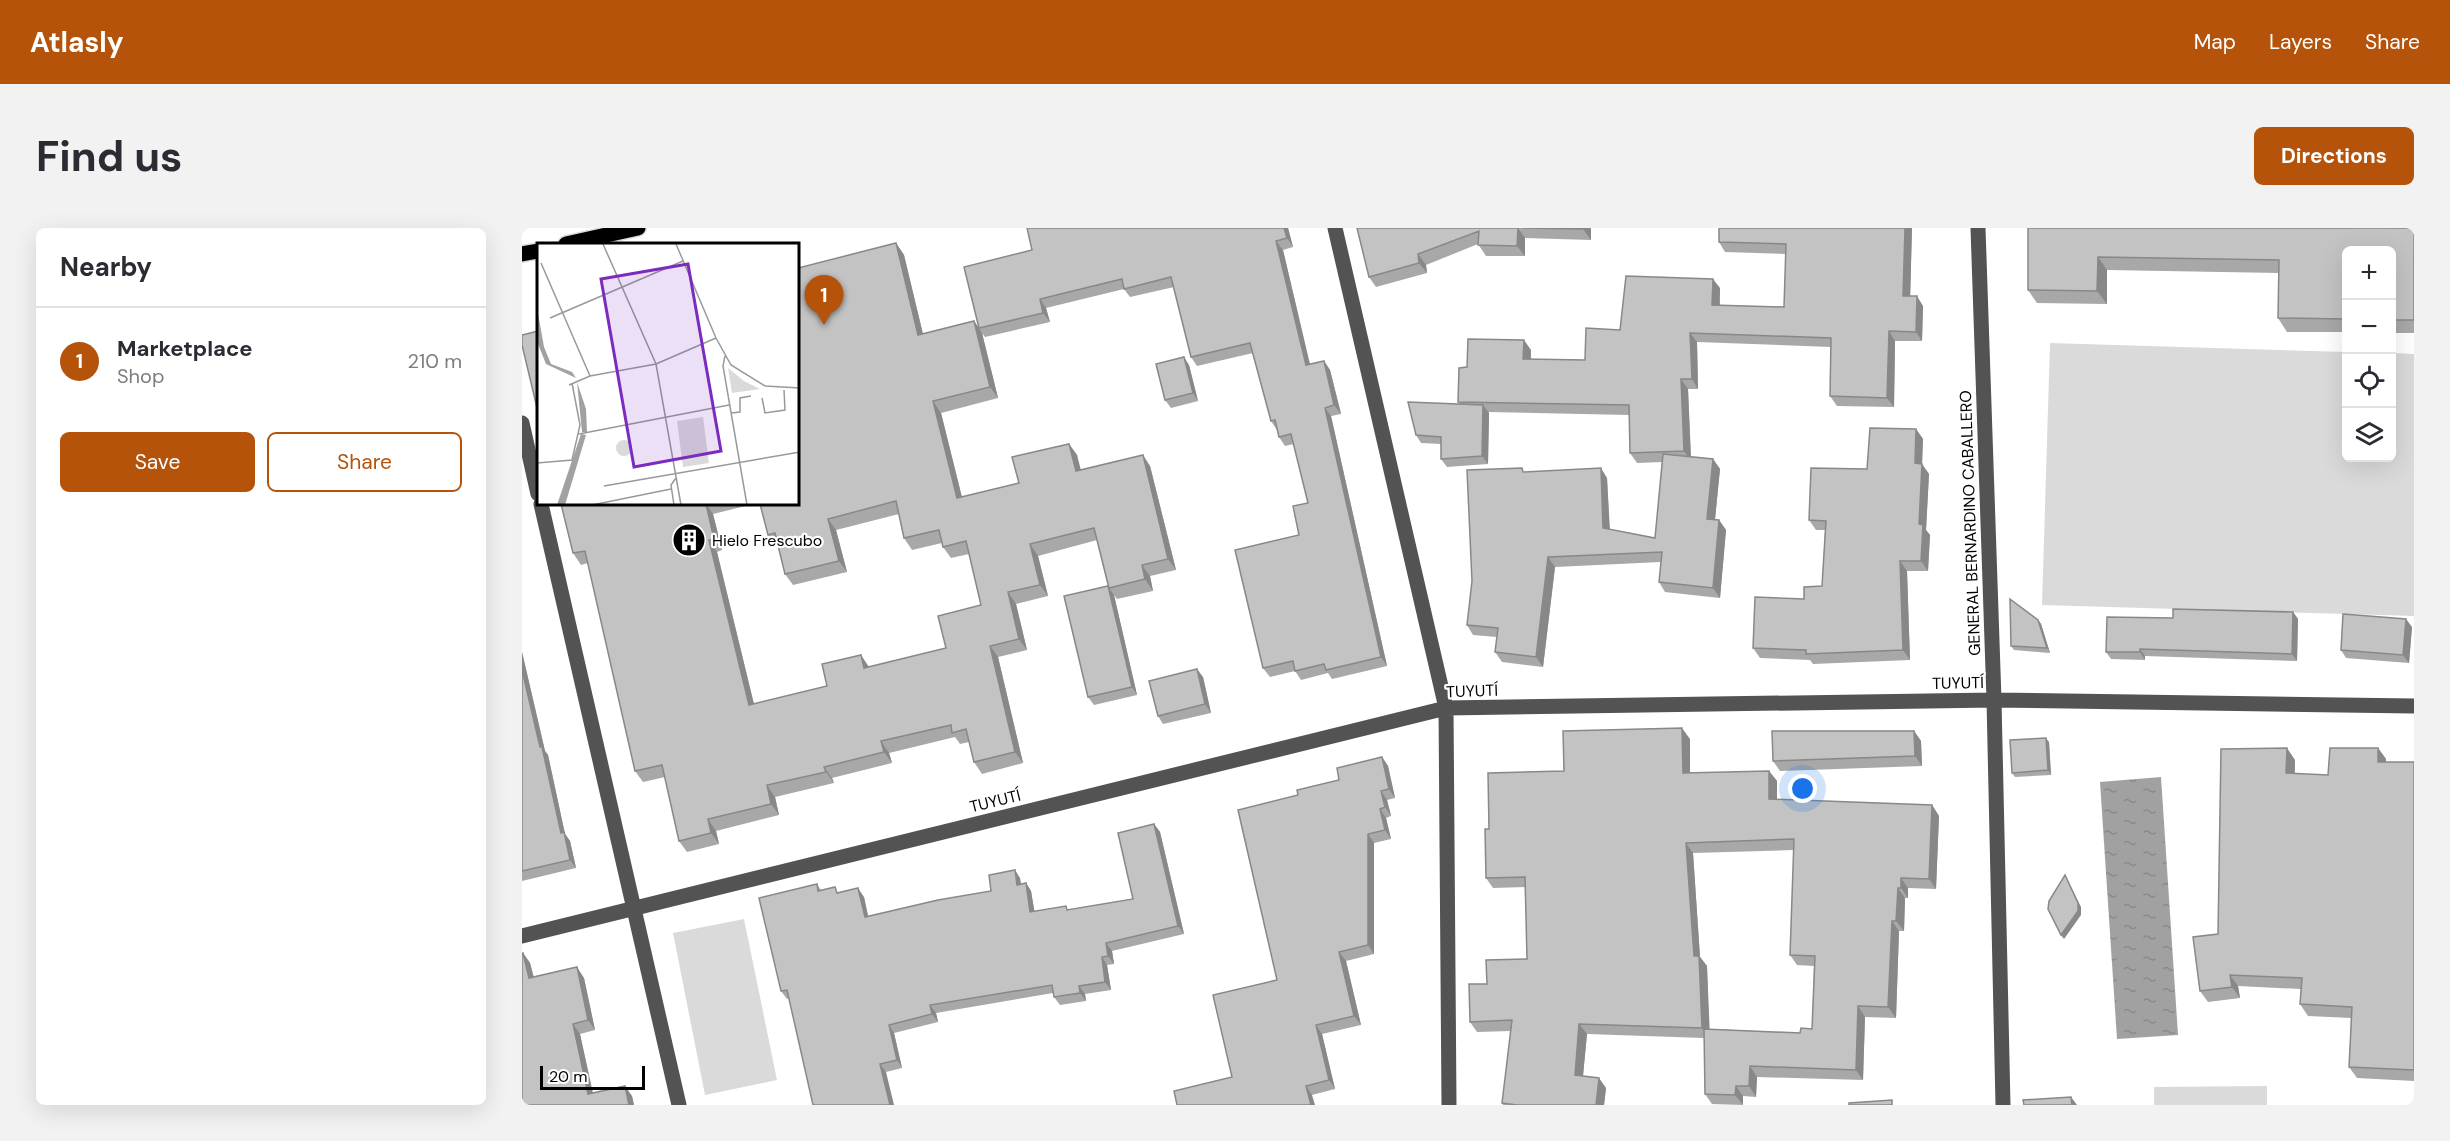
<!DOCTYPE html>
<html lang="en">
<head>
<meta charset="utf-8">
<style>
	:root { --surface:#fff; --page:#f2f2f3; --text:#2b2b33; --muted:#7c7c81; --line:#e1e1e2; --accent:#b45309 }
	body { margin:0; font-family:"DM Sans",sans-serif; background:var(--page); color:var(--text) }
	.controls { position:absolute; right:18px; top:18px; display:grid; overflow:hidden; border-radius:9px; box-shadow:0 6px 24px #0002 }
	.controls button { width:54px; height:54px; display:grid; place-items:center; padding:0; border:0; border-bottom:2px solid var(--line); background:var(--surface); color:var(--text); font:30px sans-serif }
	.scale { position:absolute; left:18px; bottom:15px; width:105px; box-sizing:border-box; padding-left:6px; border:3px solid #000; border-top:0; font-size:16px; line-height:21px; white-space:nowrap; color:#000; -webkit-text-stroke:4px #fff; paint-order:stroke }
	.you { position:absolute; left:1281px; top:561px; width:21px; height:21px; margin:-15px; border:4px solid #fff; border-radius:50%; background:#1a73e8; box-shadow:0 0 0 9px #1a73e833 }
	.badge { display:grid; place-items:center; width:39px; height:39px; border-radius:50%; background:var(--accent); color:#fff; font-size:20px; font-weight:700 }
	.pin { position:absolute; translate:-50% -50px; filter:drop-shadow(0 2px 3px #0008) }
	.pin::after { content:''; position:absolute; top:32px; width:21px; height:18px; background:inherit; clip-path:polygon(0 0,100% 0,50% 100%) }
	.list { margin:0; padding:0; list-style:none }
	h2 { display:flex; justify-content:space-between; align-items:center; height:78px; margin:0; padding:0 24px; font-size:26px }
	h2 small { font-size:20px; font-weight:400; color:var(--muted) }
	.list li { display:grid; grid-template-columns:39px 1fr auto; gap:18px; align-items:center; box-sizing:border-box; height:108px; padding:0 24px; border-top:2px solid var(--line) }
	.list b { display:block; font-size:22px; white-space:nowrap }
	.list p { margin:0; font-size:20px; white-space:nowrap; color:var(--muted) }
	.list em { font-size:20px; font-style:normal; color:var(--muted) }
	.actions { display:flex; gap:12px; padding:18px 24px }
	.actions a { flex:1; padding:14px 0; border:2px solid var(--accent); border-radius:9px; text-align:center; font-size:21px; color:var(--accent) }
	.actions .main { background:var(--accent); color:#fff }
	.icon { flex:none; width:33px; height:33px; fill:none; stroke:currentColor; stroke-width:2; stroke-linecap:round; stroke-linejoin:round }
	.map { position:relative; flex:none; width:1892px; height:877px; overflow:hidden; border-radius:9px }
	header { display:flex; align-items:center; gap:36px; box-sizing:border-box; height:84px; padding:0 30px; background:var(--accent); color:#fff }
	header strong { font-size:28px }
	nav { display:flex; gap:33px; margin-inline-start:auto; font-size:21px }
	.intro { display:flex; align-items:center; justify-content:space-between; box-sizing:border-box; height:144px; padding:0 36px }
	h1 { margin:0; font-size:42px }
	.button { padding:15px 27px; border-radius:9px; background:var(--accent); color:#fff; font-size:21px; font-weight:700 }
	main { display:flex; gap:36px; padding:0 36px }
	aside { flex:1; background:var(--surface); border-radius:9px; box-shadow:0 6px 24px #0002 }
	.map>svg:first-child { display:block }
	.grass { fill:#dadada }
	.water { fill:url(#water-ripples) }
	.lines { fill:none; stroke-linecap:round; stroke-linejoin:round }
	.major-casing { stroke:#dbdbdb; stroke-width:18 }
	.minor { stroke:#535353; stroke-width:15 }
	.major { stroke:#000; stroke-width:15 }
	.wall { fill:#a8a8a8; fill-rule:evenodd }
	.shaded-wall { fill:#888 }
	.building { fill:#c3c3c3; stroke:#888; stroke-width:1.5 }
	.labels { text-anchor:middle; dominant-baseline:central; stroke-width:4.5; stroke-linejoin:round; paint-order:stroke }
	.street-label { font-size:16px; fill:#000; stroke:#fff }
	.poi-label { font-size:16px; fill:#000; stroke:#fff; text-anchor:start }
	.inset-road { fill:none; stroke:#999; stroke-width:1.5 }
	.view { fill:#7b2cbf; fill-opacity:0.15; stroke:#7b2cbf; stroke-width:3 }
	.inset-edge { fill:none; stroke:#000; stroke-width:3 }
</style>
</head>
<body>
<header>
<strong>Atlasly</strong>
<nav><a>Map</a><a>Layers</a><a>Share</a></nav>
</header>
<div class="intro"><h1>Find us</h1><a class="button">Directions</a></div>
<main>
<aside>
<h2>Nearby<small></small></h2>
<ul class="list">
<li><span class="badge">1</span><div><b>Marketplace</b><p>Shop</p></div><em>210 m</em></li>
</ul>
<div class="actions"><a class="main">Save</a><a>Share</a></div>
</aside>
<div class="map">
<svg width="1892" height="877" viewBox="0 0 1892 877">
	<defs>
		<pattern id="water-ripples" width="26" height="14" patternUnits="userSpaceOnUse" patternTransform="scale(1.5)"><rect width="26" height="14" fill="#a1a1a1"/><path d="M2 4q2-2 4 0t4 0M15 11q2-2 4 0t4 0" fill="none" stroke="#898989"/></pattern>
	</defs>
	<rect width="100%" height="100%" fill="#fff"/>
	<path class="grass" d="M1528,115l296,9v106h46v-105l22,1v262l-372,-11z
		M222,691l33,161 -72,15 -32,-162z
		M1745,858v19h-113v-18z"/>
	<path class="water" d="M1639,549l17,258 -61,4 -17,-257z"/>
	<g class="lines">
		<g class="major-casing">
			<path id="major" d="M44,16l72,-16
				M0,26l16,-3"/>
		</g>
		<path class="minor" d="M813,0l111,480 3,397
			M1456,0l16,472 9,405
			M0,195l16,71
			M19,276l138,601
			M0,708l924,-228 548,-8 420,6"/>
		<use href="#major" class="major"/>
	</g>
	<path class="wall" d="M766,0l5,19 -10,3 27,114 14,-3 6,9 11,44 -10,2 56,250 -55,13 -4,-6 -27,7 -6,-9 -25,6 -7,-9 45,-165 -14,-59 -9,2 -6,-9 -2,-7 -6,-9 -18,-68 -56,13 -6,-9 -17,-70 -44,10 -6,-8 -78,19 4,14 -65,15 -3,-4 16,65 -57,15 21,84 57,-14 50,-39 8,11 3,15 70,-4 26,104 -26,6 3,15 -36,8 -3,-4 23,100 -43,10 -6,-8 20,-111 -11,-46 -59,16 10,40 -32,8 11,46 -29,7 25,106 -41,11 -8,-12 -5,-20 -9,2 -5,-7 -66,16 3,10 -60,15 2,5 -59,14 4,18 -63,16 3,13 -32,8 -8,-11 -14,-64 -22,5 -8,-11 -47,-208 -7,2 -8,-12 -12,-49h193l-41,10 9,36 -5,2 37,152 73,-18 42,-19 77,-19 35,-43 -12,-51 -18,4 -8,-11 -1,-4 -30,7 -8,-12 -5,-24 -63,16 11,42 -54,13 -8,-11 -7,-28h-2l-8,-11 128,-292 8,12 19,79 51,-13 5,7 -15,-61z
		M835,0h234v12l-66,-2v18h-39l-8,-12 -52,21 1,8 -51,14 -7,-10z
		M1390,0l-2,68 13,10 -1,35h-27l-1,66 -57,-1 -7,-10 1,-49 -134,-5 1,47h-10l3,68 22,2 7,10 -5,51h4l7,10 -6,68 -55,-6 -6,-10 2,-20 -106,5 -12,100 -41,-5 -7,-10 2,-15 -24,-2 -6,-10 59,-153 81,6 3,52 45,8 7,-76 -25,1 -7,-10 -1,-38 -141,-3 1,1 -1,51 -41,3 -6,-8v-15l-20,-1 -5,-8 44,-31 -2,-2 9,-35 64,-17v9l54,1 35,-30 100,-42v18l64,1 2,-53 -61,-2 -6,-10z
		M1506,0h386v105h-23v-83h-45v82h-59l-9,-14 1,-45 -172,-3v34l-70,-1 -9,-13z
		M667,137l9,36 -27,7 -6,-8z
		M1394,201l7,10 -1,25 7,10 -3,56 4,5 -2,36h-21l3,89 -97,4 -3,-4 -50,-2 -7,-10 51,-49 18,-13 3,-56h-9l-7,-10 58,-51z
		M1771,384l5,7 -1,42 -152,-5v4l-34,-1 -5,-7 67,-34z
		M1516,392l3,4 9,29 -36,-3 -3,-4z
		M1890,399l-3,36 -63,-5 -5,-8z
		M0,424l23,99 3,4 17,79 5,7 6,27 -54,13z
		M681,449l8,36 -48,11 -5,-8z
		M1392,503l7,10 1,25 -142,5 -7,-10z
		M1168,511v34l79,-2 8,10v19l155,5 7,11 -3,73 -28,-1v10h-3l-1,33h-5l-3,87 -31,-1 -2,63 -106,-3 -1,20 -13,-1v9l-31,-1 -7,-10 -1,-56 -117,-4 -4,42 23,12 -2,17h-101l-1,-2 9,-72 -34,1 -7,-10 17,-38 40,-25 -1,-72 -33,1 -7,-10 3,-49 75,-58zM1272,622l-4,105 7,10 17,1 -2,63 -12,4 -91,-4 -2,-63 -7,-9 -7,-104z
		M1527,514l2,33 -36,2 -3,-4z
		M1856,520l8,11v3h28v319l-57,-3 -8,-11 2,-49 -43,-2 -8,-12 1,-15 -63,-3 2,12 -32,4 -8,-11 18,-57 77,-174v14l33,1z
		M860,529l6,9 7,32 -8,2 4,16 -5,2 5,21 -17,4v111l-28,7 15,64 -39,9 13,55 -23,6 -80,-18 45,-97 21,-185 41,-15z
		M632,596l6,8 24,102 -72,17 2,13 -7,1 4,25 -26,4 1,7 -26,4 -6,-8 -1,-4 -117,20 2,9 -44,11 8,35 -16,4 -97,-74 -2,1 -6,-8 36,-107 4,6 43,7 4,19 123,-25 29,-13 1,6 5,-1 5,8 3,20 34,-1 65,-11z
		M1,725l7,10 4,14 50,1 11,52 -15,4 13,59 39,3 2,9h-112z"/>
	<path class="shaded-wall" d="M762,0h4l5,19 -6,-9z
		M996,0l7,10v18l-8,-10z
		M1061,0h8v12l-8,-11z
		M1383,0h7l-2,77 -7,-9z
		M754,13l7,9 29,124 -6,-9z
		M374,15l8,12 22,92 -8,-12z
		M896,26l8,11 1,8 -8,-10z
		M1576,29l9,13v34l-10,-13z
		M1191,51l7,9 -1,27 -7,-10z
		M1395,68l6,10 -1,35 -6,-9z
		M518,71l6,9 4,14 -7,-9z
		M452,93l8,12 16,65 -8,-11z
		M1367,103l6,10 -1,66 -7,-9z
		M1168,105l7,9 1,47 -6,-10z
		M1002,112l7,10 -1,19 -7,-10z
		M662,129l5,8 9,36 -5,-8z
		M802,133l6,9 11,44 -7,-9z
		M1159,151l7,10 3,72 -7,-10z
		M411,173l8,12 24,97 -8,-12z
		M961,177l6,8 -1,51 -6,-8z
		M803,180l6,8 56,250 -6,-9z
		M1394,201l7,10 -1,25 7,10 -3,56 4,5 -2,36 -7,-10 -6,-98z
		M547,216l8,11 7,27 -8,-11z
		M621,227l7,11 26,104 -8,-11z
		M1191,231l7,10 -6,60 -7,-10z
		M1079,240l6,10 3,60 -7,-10z
		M184,276l7,10 9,36 -8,-11z
		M306,291l8,11 11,42 -8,-11z
		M1197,292l7,10 -6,68 -7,-10z
		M187,312l8,12 40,165 -8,-12z
		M508,316l8,12 10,40 -8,-11z
		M1026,329l7,10 -12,100 -7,-10z
		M1378,333l7,10 3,89 -7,-10z
		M620,337l8,11 3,15 -8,-12z
		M587,360l5,7 23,100 -5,-8z
		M486,364l8,12 11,46 -8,-11z
		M1771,384l5,7 -1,42 -5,-7z
		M1884,391l6,8 -3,36 -6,-8z
		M1516,392l3,4 9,29 -3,-5z
		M468,418l8,11 25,106 -8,-11z
		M1618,421l5,7v4l-5,-8z
		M0,424l23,99 3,4 17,79 5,7 6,27 -6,-8 -9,-27 -39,-163z
		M339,427l8,12 -5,1z
		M675,441l6,8 8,36 -6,-9z
		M1160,500l8,11v45l-7,-11z
		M1392,503l7,10 1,25 -7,-10z
		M1524,510l3,4 2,33 -3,-5z
		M359,513l8,12 3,10 -8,-11z
		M1765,520l8,12 -1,25 -8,-12z
		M1856,520l8,11v15l-8,-12z
		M860,529l6,9 7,32 -6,-9z
		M302,539l8,11 2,5 -8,-11z
		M1247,543l8,10v29l-8,-11z
		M245,557l8,12 4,18 -8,-11z
		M859,563l6,9 4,16 -6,-9z
		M1410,577l7,11 -3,73 -7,-10z
		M858,581l6,9 5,21 -6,-9z
		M186,591l8,12 3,13 -8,-11z
		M632,596l6,8 24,102 -6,-8z
		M846,606l6,9v111l-6,-9z
		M1164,615l7,10 7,104 7,9 3,72 -8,-10 -8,-72z
		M493,642l5,8 2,15 -5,-8z
		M1543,647l16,32v8l-17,24 -3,-4z
		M1379,650l7,10v10l-7,-10z
		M504,655l5,8 5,29 -6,-8z
		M336,660l6,9 6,28 -5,-8z
		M1376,660l7,10 -1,33 -8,-10z
		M1370,693l7,10 -3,87 -8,-11z
		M584,715l6,8 2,13 -6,-8z
		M817,724l7,9 15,64 -7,-9z
		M1,725l7,10 6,25 -7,-10z
		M580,729l5,8 4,25 -6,-8z
		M55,739l7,11 11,52 -7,-10z
		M1708,747l8,11 2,12 -8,-11z
		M557,758l6,8 1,7 -6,-8z
		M408,777l6,8 2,9 -6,-8z
		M1336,778l7,11 -2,63 -7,-10z
		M51,796l7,10 15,70 -7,-10z
		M1057,796l8,10 -5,52 -7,-11z
		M367,797l5,8 8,35 -5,-8z
		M794,797l6,9 13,55 -6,-9z
		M358,836l6,8 8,33h-4z
		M1228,838l7,11 -1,20 -7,-11z
		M1077,850l7,10 -2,17h-8z
		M103,858l7,10 2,9h-5z
		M784,858l6,9 3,10h-4z
		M1214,858l7,10v9l-8,-10z
		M1549,869l6,8h-5z"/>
	<path class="building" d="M505,0h257l3,10 -11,3 30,124 18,-4 10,44 -9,3 56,249 -55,13 -2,-6 -29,7 -2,-10 -30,7 -28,-118 64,-15 -6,-29 15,-3 -17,-69 -12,3 -4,-17 -4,1 -21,-78 -59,14 -20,-80 -47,12 -2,-10 -82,20 3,14 -64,15 -15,-61 68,-17z
		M835,0h161l-1,18 -39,-1 1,-14 -61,23 1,9 -50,14z
		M1000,0h61v1z
		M1197,0h186l-2,68h14l-1,36 -27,-1 -2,67 -57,-2 1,-58 -141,-5 2,46h-11l3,72 -54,2 -1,-48 -171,-3 1,-34 8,-1 1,-28 56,1 -1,19 62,1 1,-32 34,2 6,-54 87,3 -1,26 72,2 2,-63 -67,-2z
		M1506,0h386v92h-23v-70h-45v69l-68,-1 1,-58 -181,-3 -1,34 -69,-1z
		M374,15l22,92 56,-14 16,66 -57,14 24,97 62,-15 -7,-26 57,-13 7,27 67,-16 25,104 -26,6 3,14 -36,9 -15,-60 -64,16 10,41 -32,7 11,47 -29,7 25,106 -41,10 -8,-33 -14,4 -1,-8 -70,16 3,11 -60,15 2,5 -59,13 4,19 -63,15 3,14 -32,8 -17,-76 -27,6 -50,-220 -12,2 -12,-49h145l8,35 -5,1 40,165 78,-19 -5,-22 39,-9 3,13 82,-20 -8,-32 43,-11 -15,-64 -23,6 -4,-17 -35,8 -8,-37 -68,18 11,42 -54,13 -10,-41 -7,2 -8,-31h38v-236z
		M16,103v81l-16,-67v-10z
		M662,129l9,36 -28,7 -9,-36z
		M886,174l75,3 -1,51 -41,3v-22l-25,-2z
		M1348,200l46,1 -1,34 7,1 -3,60 4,1 -2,36h-21l3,89 -97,4v-4l-53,-2 2,-51 49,2v-12l18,-1 4,-65 -17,-1 2,-52 56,1z
		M1141,226l50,5 -6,60 12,1 -6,68 -54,-6 3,-30 -114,5 -12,100 -41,-5 3,-24 -31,-3 5,-44 -5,-111 55,-2 1,4 78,-4 2,60 52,10z
		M586,358l24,101 -44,10 -24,-101z
		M1488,371l28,21 9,28 -36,-2z
		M1651,381l120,3 -1,42 -152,-5v3h-34l1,-35 66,1z
		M1821,386l63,5 -3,36 -62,-5z
		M675,441l8,35 -47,12 -9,-35z
		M0,442l18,77h2l19,86 3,-1 6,28 -48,11z
		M1160,500l1,45 86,-2v28l163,6 -3,74 -28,-1v10h-3l-2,33h-4l-4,86 -30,-1 -2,64 -106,-4 -1,20h-13l-1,9 -30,-1 -1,-65 96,4 1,-5 11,1 3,-73 -25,-1 4,-116 -108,4 8,113h5l3,72 -123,-4 -4,51 24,3 -3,27h-79l-15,-2 10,-83 -42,2 -1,-38h18l-1,-24 41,-1 -2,-82 -39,1 -1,-49h4l-1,-56 76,-2 -1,-40z
		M1250,503h142l1,25 -142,5z
		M1524,510l2,32 -36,3 -2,-33z
		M1765,520l-1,25 42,2 2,-27h48v14h36v308l-65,-3 3,-60 -52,-3 2,-26 -72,-3 2,12 -32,4 -7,-54 25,-3 3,-185z
		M860,529l7,32 -8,2 4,16 -5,2 5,21 -17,4v111l-29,7 15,64 -38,9 13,55 -23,6 5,19h-134l-3,-14 58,-14 -19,-82 64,-15 -39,-170 60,-15 -1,-5 42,-10 -2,-12z
		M632,596l24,102 -72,17 2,13 -6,1 3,25 -26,4 1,7 -26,4 -2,-12 -122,20 2,9 -43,11 8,35 -17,4 10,41h-77l-26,-115 -6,1 -22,-93 58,-14 1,7 17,-4 2,6 21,-5 7,29 73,-17 53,-9 -2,-16 26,-5 2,15 9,-2 4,29 36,-6 1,4 66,-11 -15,-66z
		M1543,647l13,28v8l-17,24 -13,-26 1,-8z
		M0,725h1l6,25 48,-11 11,53 -15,4 15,70 37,-8 4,19h-107z
		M1549,869l1,8h-48l-1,-5z
		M1370,872v5h-43v-2z"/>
	<defs>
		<g id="building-disc" transform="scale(1.725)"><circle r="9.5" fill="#000" stroke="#fff"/><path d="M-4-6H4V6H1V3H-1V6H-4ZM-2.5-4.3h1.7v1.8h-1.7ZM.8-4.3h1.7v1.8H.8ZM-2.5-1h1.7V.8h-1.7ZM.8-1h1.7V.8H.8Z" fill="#fff"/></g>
	</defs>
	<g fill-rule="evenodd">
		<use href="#building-disc" x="167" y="312"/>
	</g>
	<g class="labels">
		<g class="street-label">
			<text transform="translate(1448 295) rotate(-92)">GENERAL BERNARDINO CABALLERO</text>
			<text transform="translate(1436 455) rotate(-1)">TUYUTÍ</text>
			<text transform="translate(950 463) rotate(-2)">TUYUTÍ</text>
			<text transform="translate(473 573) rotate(-14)">TUYUTÍ</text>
		</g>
		<g class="poi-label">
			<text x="190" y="312">Hielo Frescubo</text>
		</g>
	</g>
	<g transform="translate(15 15)">
		<rect width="262" height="262" fill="#fff"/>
		<path d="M166,174l6,46 -26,4 -6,-46zM79 205a8 8 0 1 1 16 0a8 8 0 1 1-16 0Z" fill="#dadada"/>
		<path d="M191,125l16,13 16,8 -28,4z" fill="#dadada"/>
		<path d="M0,65l7,39 7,17 21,8 4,6 -30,-14 -8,-20zM40,139l9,27 1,23h-5zM44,191l5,1 -21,70h-8z" fill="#a1a1a1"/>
		<path class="inset-road" d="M66,1l53,120 25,141M139,1l40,94 15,27 34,21 35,2M4,20l49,113M13,75l133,-57M188,113l-2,10 24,139M32,142l21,-9 66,-12 60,-26M225,155l3,15 20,-3 -1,-20M194,170l9,-1v-14l11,-2M42,191l150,-29M0,220l35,-3 8,-35 -8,-42M67,243l196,-34M55,262l79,-16M137,262l-3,-20 5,-7"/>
		<path class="view" d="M151,21l33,187 -87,16 -33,-188z"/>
		<rect width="262" height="262" class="inset-edge"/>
	</g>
</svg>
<div class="controls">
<button>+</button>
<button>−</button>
<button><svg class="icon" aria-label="locate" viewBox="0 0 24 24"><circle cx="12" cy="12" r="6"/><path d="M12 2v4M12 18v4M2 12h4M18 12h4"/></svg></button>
<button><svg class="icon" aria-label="layers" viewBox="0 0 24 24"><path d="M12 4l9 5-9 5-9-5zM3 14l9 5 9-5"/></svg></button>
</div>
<div class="scale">20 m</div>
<div class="you"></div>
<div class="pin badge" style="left:302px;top:97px">1</div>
</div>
</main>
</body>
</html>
